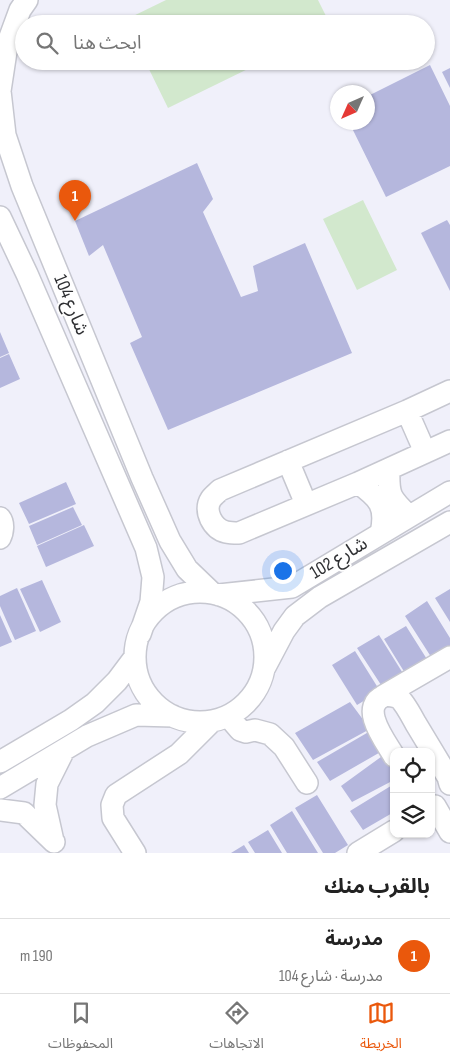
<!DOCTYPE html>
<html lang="ar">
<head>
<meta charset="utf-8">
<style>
	:root { --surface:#fff; --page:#f2f2f2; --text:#222; --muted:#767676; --line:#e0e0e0; --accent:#ea580c }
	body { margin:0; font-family:"Sofia Sans Condensed","Noto Sans Arabic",sans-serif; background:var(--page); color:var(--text); direction:rtl }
	.controls { position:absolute; right:15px; bottom:15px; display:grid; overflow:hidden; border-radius:10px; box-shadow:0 1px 4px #0004 }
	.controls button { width:45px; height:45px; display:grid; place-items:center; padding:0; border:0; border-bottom:1px solid var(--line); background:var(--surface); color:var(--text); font:25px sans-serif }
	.compass { position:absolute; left:330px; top:85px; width:45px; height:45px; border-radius:50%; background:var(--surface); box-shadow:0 1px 4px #0004; rotate:225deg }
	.you { position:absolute; left:282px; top:570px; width:18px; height:18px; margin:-12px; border:4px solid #fff; border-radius:50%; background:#1a73e8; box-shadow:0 0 0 8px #1a73e833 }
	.badge { display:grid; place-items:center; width:32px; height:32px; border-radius:50%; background:var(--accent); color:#fff; font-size:16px; font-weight:700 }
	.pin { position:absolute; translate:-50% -41px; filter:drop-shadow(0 1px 2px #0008) }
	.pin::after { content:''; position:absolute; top:26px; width:18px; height:15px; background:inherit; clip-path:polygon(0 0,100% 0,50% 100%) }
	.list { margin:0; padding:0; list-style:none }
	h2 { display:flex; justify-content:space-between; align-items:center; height:65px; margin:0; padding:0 20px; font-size:21px }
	h2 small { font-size:16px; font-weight:400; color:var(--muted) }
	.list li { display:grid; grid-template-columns:32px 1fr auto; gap:15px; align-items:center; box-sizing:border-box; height:75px; padding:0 20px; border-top:1px solid var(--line) }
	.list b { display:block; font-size:19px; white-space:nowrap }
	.list p { margin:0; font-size:16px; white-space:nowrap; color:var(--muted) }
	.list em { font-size:16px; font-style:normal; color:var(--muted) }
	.icon { flex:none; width:28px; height:28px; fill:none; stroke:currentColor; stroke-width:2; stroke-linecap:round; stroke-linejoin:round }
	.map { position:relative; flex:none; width:450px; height:853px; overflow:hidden; direction:ltr }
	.search { position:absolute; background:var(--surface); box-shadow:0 1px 4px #0004; left:15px; right:15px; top:15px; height:55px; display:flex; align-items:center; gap:12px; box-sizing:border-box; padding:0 18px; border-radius:28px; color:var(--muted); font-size:19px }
	.sheet { height:140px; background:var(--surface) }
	nav { display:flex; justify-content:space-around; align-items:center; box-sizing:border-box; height:70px; border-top:1px solid var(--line); background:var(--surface); font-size:14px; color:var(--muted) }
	nav a { display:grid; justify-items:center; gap:2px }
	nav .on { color:var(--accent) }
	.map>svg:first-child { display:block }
	.green { fill:#d2e8cd }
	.building { fill:#b5b7dd }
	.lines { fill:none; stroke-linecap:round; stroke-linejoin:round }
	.minor-casing { stroke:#c6c7d0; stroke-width:24 }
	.minor { stroke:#fff; stroke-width:21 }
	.labels { text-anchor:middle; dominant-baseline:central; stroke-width:4; stroke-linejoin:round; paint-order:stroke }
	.street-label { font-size:19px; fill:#2f3033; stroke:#fefefe }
</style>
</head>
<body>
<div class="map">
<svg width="450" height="853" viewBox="0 0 450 853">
	<rect width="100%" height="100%" fill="#f0f0fa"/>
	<path class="green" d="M166,0h152l12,24h-204l-1,-4z
		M145,61h119l-96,47z
		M363,200l34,70 -40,20 -34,-71z"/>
	<path class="building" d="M430,65l20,41v60l-64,31 -37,-75h19v-26z
		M450,68v20l-8,-16z
		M197,163l16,36 -10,13 38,85 17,-6 -5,-25 52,-23 47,110 -184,77 -38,-87 12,-6 -39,-92 -14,11 -14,-35z
		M447,220l3,5v66l-29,-58z
		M0,332l9,21 -9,4z
		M9,354l11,25 -20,9v-30z
		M66,482l10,22 -47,20 -10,-21z
		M73,507l9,18 -45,20 -8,-19z
		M84,525l10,21 -48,21 -9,-21z
		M42,580l19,42 -21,10 -20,-43z
		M17,588l19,43 -21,9 -15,-34v-10z
		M450,589v33l-15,-24z
		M427,601l23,37v11l-17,11 -28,-44z
		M0,615l12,27 -12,5z
		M406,626l24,38 -22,14 -24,-39z
		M379,635l25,40 -21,13 -26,-40z
		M355,651l25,40 -23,14 -25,-40z
		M350,702l20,27 -57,31 -18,-27z
		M372,730l12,20 -54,31 -13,-19z
		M385,754l9,15v11l-42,22 -11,-16z
		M394,784v28l-31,18 -13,-19z
		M317,795l31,50 -13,8h-12l-28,-45z
		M292,811l26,42h-31l-17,-28z
		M268,830l14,23h-27l-7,-11z
		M244,845l5,8h-18z"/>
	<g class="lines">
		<g class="minor-casing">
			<path id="minor" d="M27,0l-7,10 -13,35 -7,46 5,44 17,51 120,292 28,63 17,28 25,24
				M0,217l27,57 119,274 7,29 -2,25 -11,32
				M450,391l-43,20 -187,79c-3,3 -7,6 -9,9 -8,12 2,30 15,33 4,1 9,1 13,1l119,-50 92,-42
				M407,411l18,41
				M288,461l18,43
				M389,469c-1,26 1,29 20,47
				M358,483c21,15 29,23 23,50
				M0,518c4,5 3,14 0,20
				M135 657a65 65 0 1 1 130 0a65 65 0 1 1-130 0Z
				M219,595l73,-8 158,-95
				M265,667l19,-36 11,-15 25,-19 130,-75
				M383,696l67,-39
				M228,716l12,14 6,2 9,-2 15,4 14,13 23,36
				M394,756c-8,-14 -36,-49 -10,-60 4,-1 11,0 15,2 6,5 13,19 17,26 11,18 21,35 32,53l2,7
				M0,762l71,-42 24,-17 22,-22 18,-24
				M0,788l87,-52 49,-21 37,1
				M435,806l15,26
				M0,810l24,3 30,29
				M53,841l-8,-36 2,-21 17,-34
				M135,853l-22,-35 -1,-13 4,-10 63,-41 33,-33
				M358,853l36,-22"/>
		</g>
		<use href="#minor" class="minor"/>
	</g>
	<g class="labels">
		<g class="street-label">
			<text transform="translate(71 305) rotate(68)">شارع 104</text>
			<text transform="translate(339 558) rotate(-31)">شارع 102</text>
		</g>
	</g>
</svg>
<div class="controls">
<button><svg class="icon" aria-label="locate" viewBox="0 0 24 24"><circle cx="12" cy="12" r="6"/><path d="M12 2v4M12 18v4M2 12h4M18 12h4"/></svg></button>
<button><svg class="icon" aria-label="layers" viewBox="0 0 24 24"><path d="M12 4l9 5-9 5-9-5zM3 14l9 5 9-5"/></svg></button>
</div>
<svg class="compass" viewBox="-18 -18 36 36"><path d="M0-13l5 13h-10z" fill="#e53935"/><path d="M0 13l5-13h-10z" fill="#767676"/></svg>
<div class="you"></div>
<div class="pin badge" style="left:75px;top:221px">1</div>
<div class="search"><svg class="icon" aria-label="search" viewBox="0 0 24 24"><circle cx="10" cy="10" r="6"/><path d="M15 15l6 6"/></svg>ابحث هنا</div>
</div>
<section class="sheet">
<h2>بالقرب منك<small></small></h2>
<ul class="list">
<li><span class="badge">1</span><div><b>مدرسة</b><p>مدرسة · شارع 104</p></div><em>190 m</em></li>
</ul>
</section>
<nav>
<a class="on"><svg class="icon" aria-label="map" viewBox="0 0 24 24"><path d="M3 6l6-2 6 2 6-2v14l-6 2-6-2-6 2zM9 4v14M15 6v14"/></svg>الخريطة</a>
<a><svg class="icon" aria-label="directions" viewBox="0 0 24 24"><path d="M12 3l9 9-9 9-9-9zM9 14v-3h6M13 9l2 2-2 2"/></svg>الاتجاهات</a>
<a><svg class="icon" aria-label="saved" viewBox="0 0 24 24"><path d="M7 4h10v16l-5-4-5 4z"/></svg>المحفوظات</a>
</nav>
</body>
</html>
